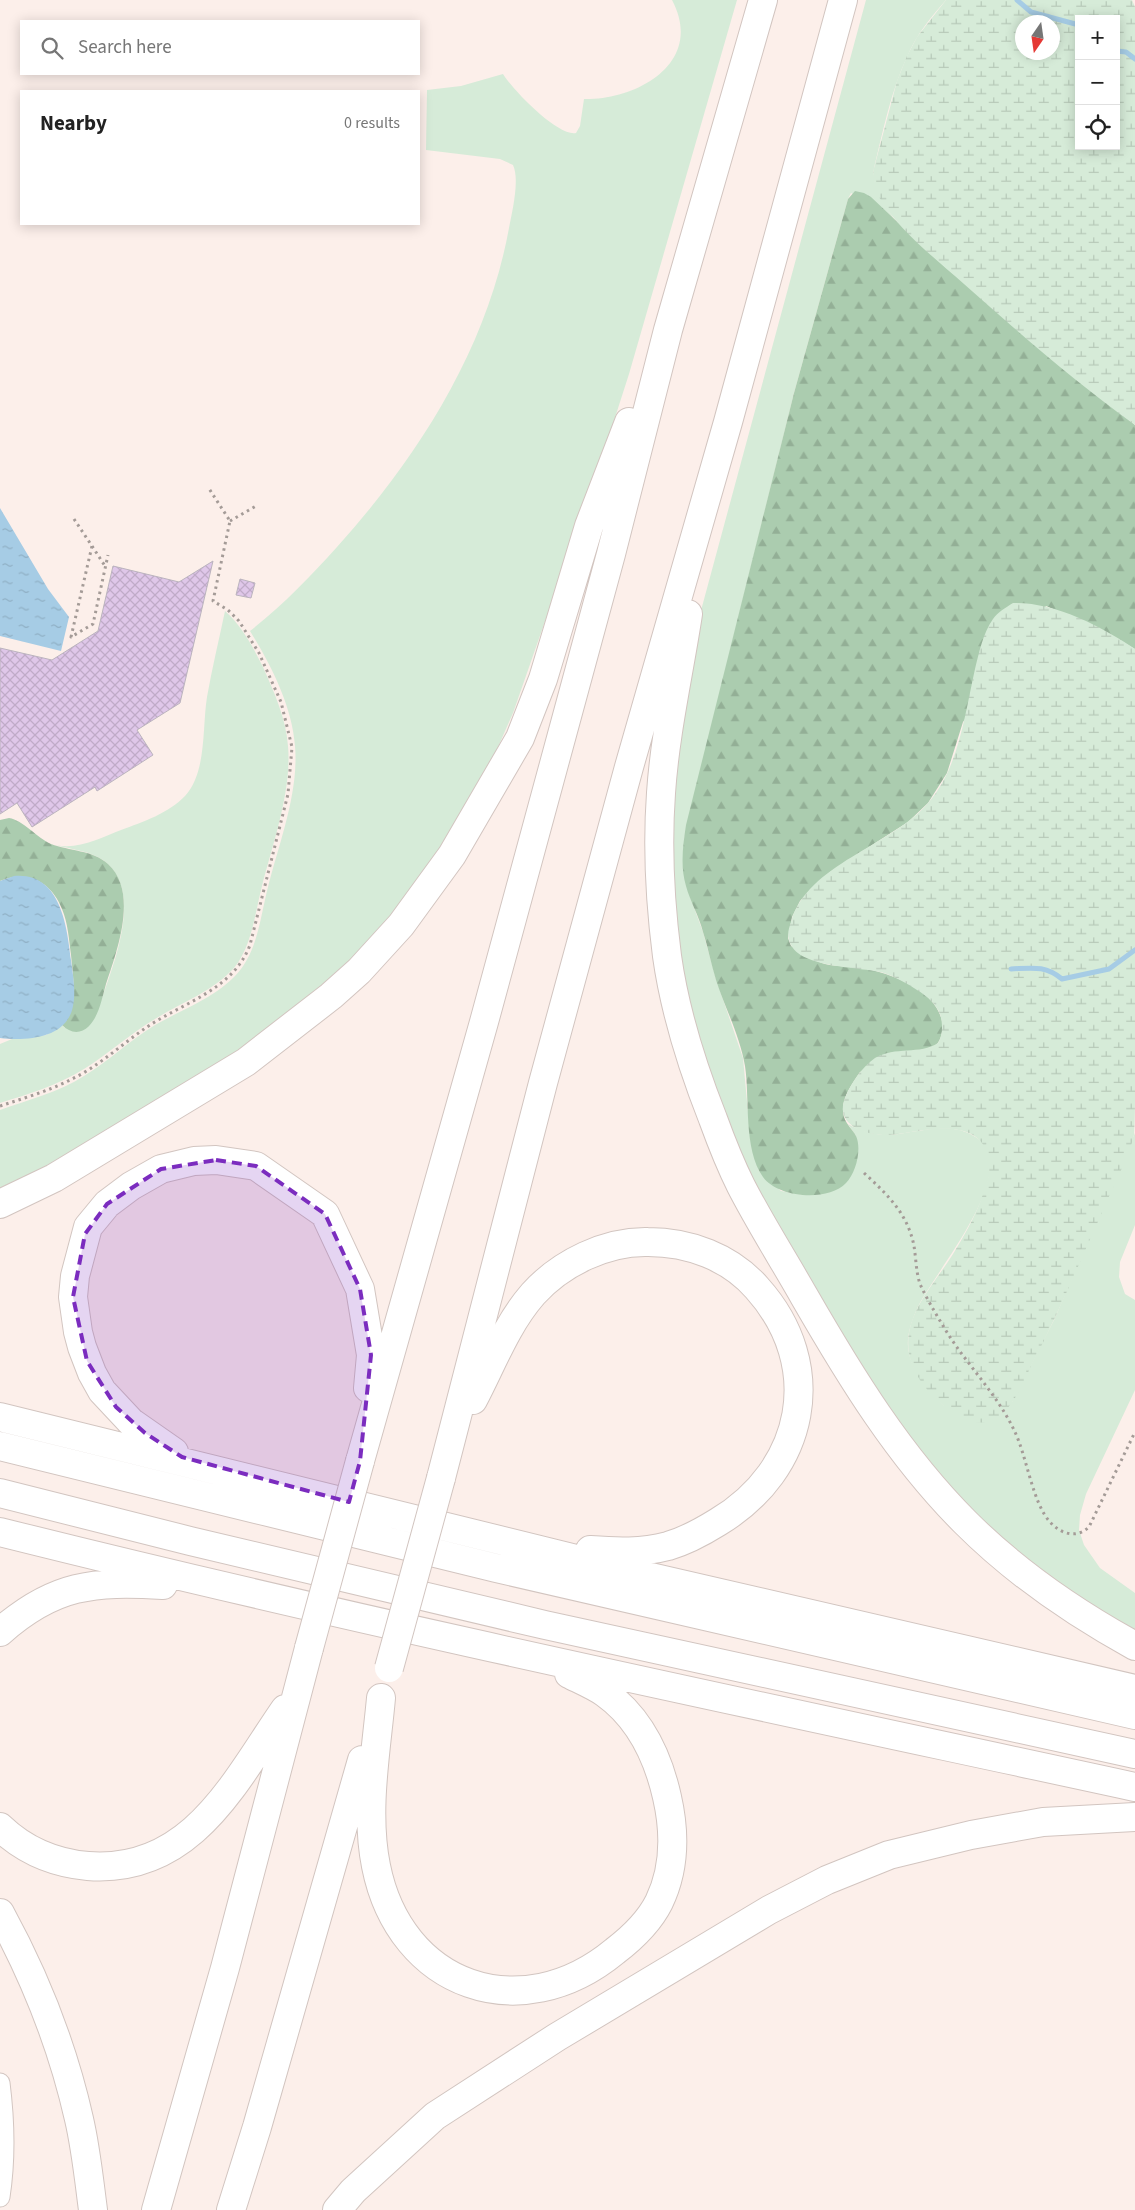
<!DOCTYPE html>
<html lang="en">
<head>
<meta charset="utf-8">
<style>
	:root { --surface:#fff; --page:#f2f2f2; --text:#222; --muted:#767676; --line:#e0e0e0 }
	body { margin:0; font-family:"Source Sans 3",sans-serif; background:var(--page); color:var(--text) }
	.controls { position:absolute; right:15px; top:15px; display:grid; overflow:hidden; border-radius:0px; box-shadow:0 2px 12px #0003 }
	.controls button { width:45px; height:45px; display:grid; place-items:center; padding:0; border:0; border-bottom:1px solid var(--line); background:var(--surface); color:var(--text); font:25px sans-serif }
	.compass { position:absolute; left:1015px; top:15px; width:45px; height:45px; border-radius:50%; background:var(--surface); box-shadow:0 2px 12px #0003; rotate:193deg }
	.list { margin:0; padding:0; list-style:none }
	h2 { display:flex; justify-content:space-between; align-items:center; height:65px; margin:0; padding:0 20px; font-size:21px }
	h2 small { font-size:16px; font-weight:400; color:var(--muted) }
	.icon { flex:none; width:28px; height:28px; fill:none; stroke:currentColor; stroke-width:2; stroke-linecap:round; stroke-linejoin:round }
	.map { position:relative; flex:none; width:1135px; height:2210px; overflow:hidden }
	.search { position:absolute; background:var(--surface); box-shadow:0 2px 12px #0003; left:20px; top:20px; width:400px; height:55px; display:flex; align-items:center; gap:12px; box-sizing:border-box; padding:0 18px; border-radius:0px; color:var(--muted); font-size:19px }
	.panel { position:absolute; background:var(--surface); box-shadow:0 2px 12px #0003; left:20px; top:90px; width:400px; height:135px; border-radius:0px }
	.map>svg:first-child { display:block }
	.grass { fill:#d6ebd8 }
	.forest { fill:url(#forest-firs) }
	.wetland { fill:url(#wetland-marsh); fill-rule:evenodd }
	.water { fill:url(#water-ripples) }
	.lines { fill:none; stroke-linecap:round; stroke-linejoin:round }
	.stream { stroke:#a6cce5; stroke-width:5 }
	.building { fill:url(#building-cross-hatch); stroke:#bbb4be }
	.street-casing { stroke:#d2c5c0; stroke-width:21 }
	.highway-casing { stroke:#d2c5c0; stroke-width:30 }
	.path { stroke:#a49b97; stroke-width:3; stroke-dasharray:2.5 4; stroke-linecap:butt }
	.street { stroke:#fff; stroke-width:19 }
	.highway { stroke:#fff; stroke-width:28 }
	.highway-bridge-casing { stroke:#d2c5c0; stroke-width:30; stroke-linecap:butt }
	.highway-bridge { stroke:#fff; stroke-width:28 }
	.marked { fill:#7b2cbf; fill-opacity:0.2; stroke:#7b2cbf; stroke-width:4; stroke-dasharray:10 6; stroke-linejoin:round }
</style>
</head>
<body>
<div class="map">
<svg width="1135" height="2210" viewBox="0 0 1135 2210">
	<defs>
		<pattern id="forest-firs" width="22" height="20" patternUnits="userSpaceOnUse" patternTransform="scale(1.25)"><rect width="22" height="20" fill="#abccaf"/><path d="M5 1l3.5 6h-7zM16 11l3.5 6h-7z" fill="#93af96"/></pattern>
		<pattern id="wetland-marsh" width="20" height="14" patternUnits="userSpaceOnUse" patternTransform="scale(1.25)"><rect width="20" height="14" fill="#d6ebd8"/><path d="M1 5h8M5 5V1M11 12h8M15 12V8" fill="none" stroke="#b8cab9"/></pattern>
		<pattern id="water-ripples" width="26" height="14" patternUnits="userSpaceOnUse" patternTransform="scale(1.25)"><rect width="26" height="14" fill="#a6cce5"/><path d="M2 4q2-2 4 0t4 0M15 11q2-2 4 0t4 0" fill="none" stroke="#8fafc4"/></pattern>
		<pattern id="building-cross-hatch" width="8" height="8" patternUnits="userSpaceOnUse" patternTransform="scale(1.25)"><rect width="8" height="8" fill="#dfc7e9"/><path d="M0 0l8 8M0 8l8-8" fill="none" stroke="#c0abc8"/></pattern>
	</defs>
	<rect width="100%" height="100%" fill="#fcefea"/>
	<path class="grass" d="M672,0h65l-108,374 -27,84 -89,255 -22,50 -45,79 -57,77 -49,52 -96,78 -169,103 -75,41v-83c28,-10 59,-18 84,-34 25,-15 46,-36 71,-51 28,-16 65,-29 86,-56 17,-22 20,-55 27,-82 11,-44 31,-94 27,-141 -3,-40 -24,-81 -45,-115 32,-25 60,-54 87,-84 81,-90 150,-198 172,-319 3,-16 11,-48 4,-63l-13,-6 -74,-9 1,-60 34,-4 42,-12c9,15 55,63 73,59l4,-7 4,-27c54,1 121,-37 88,-99z
		M866,0h80c-15,17 -30,35 -39,57 -16,34 -24,74 -33,111 -2,20 9,34 20,51l-12,-11 -31,-15 -3,6 -54,194 -107,432 -3,16 5,53 14,38 13,47 27,79 7,76 9,37 22,20 24,4 25,-4 26,-55 -8,-12c11,6 23,10 36,11 31,0 64,-17 93,3 47,33 -46,138 -60,171 -5,11 -10,25 -9,37 2,25 19,43 36,60l68,-4 42,-82 81,-187v92l-15,37 -1,15 6,17 10,6v90l-49,104 -6,21 -1,15 5,15 16,23 35,25v42l-25,-14 -104,-75 -91,-95 -135,-212 -58,-116 -44,-157 -9,-146 27,-191z
		M225,611c17,15 28,36 38,56 11,25 23,51 25,79 4,44 -15,97 -26,140 -7,27 -10,60 -28,82 -21,23 -53,35 -79,51 -25,15 -47,35 -71,50 -26,16 -55,25 -84,34v-59l12,-5 34,-4 16,-10 3,3 34,-21c13,-40 47,-116 4,-147 -13,-9 -33,-11 -47,-15 22,5 45,-7 65,-15 22,-8 48,-17 64,-34 22,-24 17,-68 22,-99 5,-29 12,-57 18,-86z"/>
	<path class="forest" d="M855,191l9,2 7,4 73,69 191,159v224l-37,-21 -52,-22 -83,116 -16,51 -19,30 -20,19 -78,50 -20,18 -10,11 -8,16 -4,21 3,8c10,6 22,15 34,18 12,3 26,2 38,4 29,6 72,21 79,53 1,9 0,19 -7,25l-75,26c-8,12 -21,29 -16,45 2,7 9,13 12,19 6,13 0,37 -10,47 -18,19 -68,15 -83,-6 -20,-28 -13,-79 -18,-111 -5,-30 -20,-58 -29,-86 -5,-16 -8,-33 -13,-48 -4,-16 -13,-31 -17,-46 -6,-20 -3,-41 0,-61l108,-432 54,-194z
		M9,818c14,2 28,20 42,26 18,7 42,6 57,20 31,28 9,87 -2,120 -4,14 -7,32 -17,42 -9,9 -19,7 -27,-1 17,-18 11,-47 9,-70 -2,-15 -3,-32 -9,-46 -11,-28 -35,-39 -62,-28v-61z"/>
	<path class="wetland" d="M946,0h186l3,7v418c-60,-43 -116,-92 -171,-141 -28,-25 -66,-54 -85,-87 -5,-10 -6,-19 -5,-29l23,-87 10,-25 10,-19zM1079,19h37v127h-37zM1022,22h30v30h-30z
		M1013,603c42,-1 88,23 122,46 0,116 0,232 0,348 0,31 0,63 0,94 0,14 0,30 -1,44 -5,22 -21,51 -30,73 -24,53 -46,107 -73,158 -8,17 -16,37 -30,49 -14,12 -32,8 -47,-1 -18,-13 -39,-34 -44,-56 -10,-40 23,-72 43,-104 11,-18 22,-37 29,-57 4,-11 9,-24 7,-36 -7,-48 -68,-29 -99,-26 -23,1 -56,-9 -45,-37 6,-15 17,-31 30,-40 20,-12 45,-3 63,-15 5,-8 5,-19 2,-29 -4,-10 -13,-18 -23,-24 -10,-7 -22,-13 -33,-17 -25,-7 -88,-4 -95,-33 -2,-6 0,-12 2,-18 16,-58 101,-76 137,-119 31,-35 37,-90 47,-134 4,-16 8,-36 18,-50 5,-7 12,-11 20,-16z"/>
	<path class="water" d="M0,508l48,81 21,28 -8,34 -61,-15z
		M14,876c47,-4 53,51 57,84 2,15 5,32 2,46 -6,33 -47,35 -73,32v-157z"/>
	<g class="lines">
		<path class="stream" d="M1017,0l14,12 48,13
			M1116,51l10,1 9,7
			M1011,969c21,-1 34,-4 51,10l47,-10 26,-19"/>
	</g>
	<path class="building" d="M213,561l-33,142 -43,27 16,25 -56,36 -2,-4 -63,40 -15,-24 -17,11v-166l52,12 46,-29 15,-65 66,16z
		M240,579l15,4 -4,15 -15,-3z"/>
	<g class="lines">
		<g class="street-casing">
			<path id="street" d="M0,2083c5,39 6,75 0,114"/>
		</g>
		<g class="highway-casing">
			<path id="highway" d="M688,614c-9,59 -23,119 -27,179 -4,55 -1,109 6,163 8,57 25,110 46,163 8,22 17,45 28,67 19,37 42,73 63,110 46,80 95,160 161,226 50,50 108,90 170,124
				M0,1204l54,-26 192,-116 85,-66 28,-25 42,-46 51,-70 68,-117 23,-59 46,-153 40,-104
				M473,1400c19,-36 33,-75 60,-106 28,-31 73,-53 115,-52 41,0 82,15 109,46 70,78 48,182 -39,234 -16,10 -33,19 -50,24 -27,7 -51,6 -78,4
				M0,1417l625,154 510,118
				M0,1446l496,122 639,147
				M174,1452l-43,-30 -29,-31 -10,-18 -10,-26 -4,-15 -5,-35 2,-21 13,-49 19,-23 24,-18 30,-17 33,-8 22,-1 40,6 69,48 35,75 11,66 -3,33
				M360,1461l124,-439 127,-468 57,-224 95,-330
				M441,1478l102,-395 86,-316 99,-345 115,-422
				M0,1493l190,48 355,84 590,129
				M0,1532c376,94 756,173 1135,255
				M0,1632c54,-48 94,-51 163,-47
				M381,1698c-5,55 -16,113 -5,168 24,121 145,163 239,85 17,-13 34,-29 44,-49 16,-33 16,-70 8,-105 -9,-40 -27,-79 -62,-104 -10,-7 -24,-13 -36,-19
				M0,1827c25,24 54,36 88,39 104,8 147,-85 197,-157
				M0,1913c35,64 63,135 79,206 7,30 10,61 14,91
				M156,2210l69,-242 84,-320
				M231,2210l26,-83 105,-367
				M337,2210l16,-19 82,-75 122,-79 212,-127 58,-30 62,-25 82,-20 72,-13 92,-5"/>
		</g>
		<path class="path" d="M74,519l18,27 -21,91 22,-13 15,-69
			M230,521l26,-15
			M92,546l13,20
			M0,1106c24,-8 49,-15 72,-27 27,-13 50,-35 75,-52 37,-25 86,-37 103,-82l38,-151 4,-47 -11,-45 -22,-49 -20,-32 -11,-11 -15,-9 17,-80 -22,-34
			M864,1173c23,21 44,41 50,73 2,12 2,26 6,38 6,13 14,27 22,40 21,37 54,68 72,106 13,26 18,72 36,92 11,12 26,17 39,5l46,-95"/>
		<use href="#street" class="street"/>
		<use href="#highway" class="highway"/>
		<g class="highway-bridge-casing">
			<path id="highway-bridge" d="M309,1648l51,-187
				M389,1668l52,-190"/>
		</g>
		<use href="#highway-bridge" class="highway-bridge"/>
	</g>
	<path class="marked" d="M216,1160l40,6 69,48 35,75 11,66 -11,106 -11,41 -167,-45 -37,-24 -29,-26 -29,-46 -14,-64 12,-63 22,-30 54,-35z"/>
</svg>
<div class="controls">
<button>+</button>
<button>−</button>
<button><svg class="icon" aria-label="locate" viewBox="0 0 24 24"><circle cx="12" cy="12" r="6"/><path d="M12 2v4M12 18v4M2 12h4M18 12h4"/></svg></button>
</div>
<svg class="compass" viewBox="-18 -18 36 36"><path d="M0-13l5 13h-10z" fill="#e53935"/><path d="M0 13l5-13h-10z" fill="#767676"/></svg>
<div class="search"><svg class="icon" aria-label="search" viewBox="0 0 24 24"><circle cx="10" cy="10" r="6"/><path d="M15 15l6 6"/></svg>Search here</div>
<section class="panel">
<h2>Nearby<small>0 results</small></h2>
<ul class="list">
</ul>
</section>
</div>
</body>
</html>
